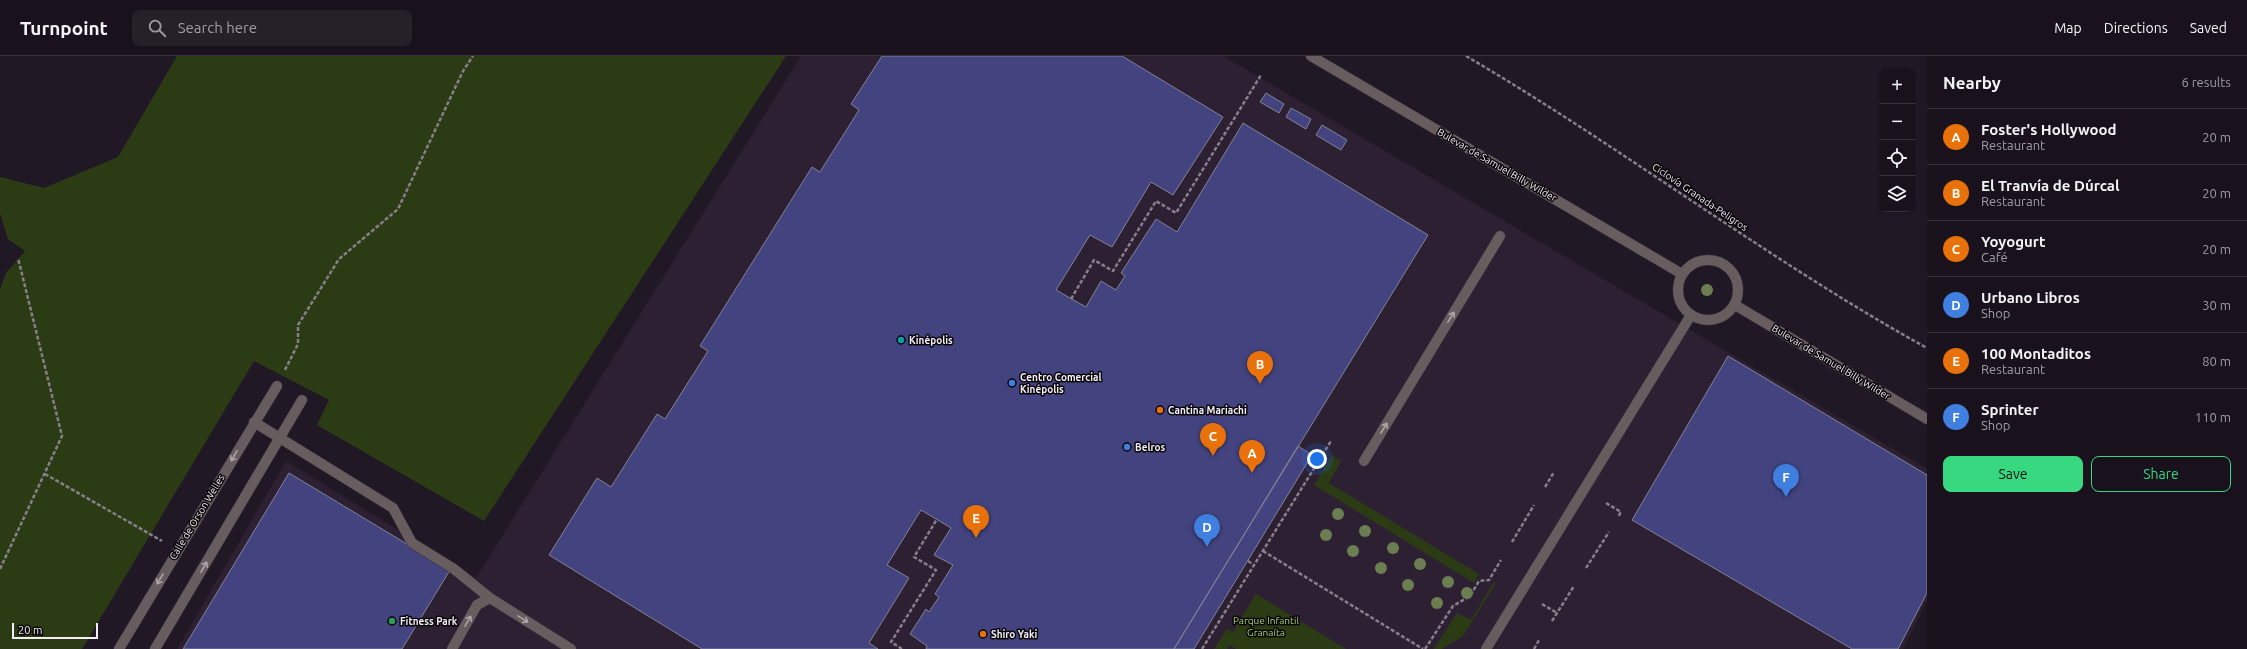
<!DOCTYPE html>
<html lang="en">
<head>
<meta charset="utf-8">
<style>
	:root { --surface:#19121c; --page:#262029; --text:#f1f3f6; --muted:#9f9ea3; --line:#37323b; --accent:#38d880 }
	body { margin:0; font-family:Ubuntu,sans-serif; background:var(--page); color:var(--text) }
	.controls { position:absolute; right:12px; top:12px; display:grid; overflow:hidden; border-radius:8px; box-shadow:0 1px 3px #0004 }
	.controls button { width:36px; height:36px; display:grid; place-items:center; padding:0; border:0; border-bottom:1px solid var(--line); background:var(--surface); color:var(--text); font:20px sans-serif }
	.scale { position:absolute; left:12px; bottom:10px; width:86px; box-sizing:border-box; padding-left:4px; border:2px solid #f3edf6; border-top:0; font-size:11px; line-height:14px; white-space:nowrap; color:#f3edf6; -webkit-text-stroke:3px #09060a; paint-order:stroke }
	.you { position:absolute; left:1317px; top:403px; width:14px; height:14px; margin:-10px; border:3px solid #fff; border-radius:50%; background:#1a73e8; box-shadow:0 0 0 6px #1a73e833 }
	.badge { display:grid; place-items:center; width:26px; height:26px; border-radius:50%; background:var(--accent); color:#fff; font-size:13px; font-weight:700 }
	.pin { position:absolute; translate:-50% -33px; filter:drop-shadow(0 1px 2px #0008) }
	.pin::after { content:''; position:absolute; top:21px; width:14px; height:12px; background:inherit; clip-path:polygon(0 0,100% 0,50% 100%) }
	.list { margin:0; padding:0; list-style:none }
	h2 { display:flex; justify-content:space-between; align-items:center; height:52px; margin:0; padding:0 16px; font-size:17px }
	h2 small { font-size:13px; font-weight:400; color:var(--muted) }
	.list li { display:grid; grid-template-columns:26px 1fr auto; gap:12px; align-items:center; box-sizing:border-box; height:56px; padding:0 16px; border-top:1px solid var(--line) }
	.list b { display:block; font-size:15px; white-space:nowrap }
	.list p { margin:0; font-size:13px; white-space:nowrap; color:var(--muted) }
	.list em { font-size:13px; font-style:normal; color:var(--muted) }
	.actions { display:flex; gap:8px; padding:12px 16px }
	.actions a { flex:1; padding:9px 0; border:1px solid var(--accent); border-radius:8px; text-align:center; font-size:14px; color:var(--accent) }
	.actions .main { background:var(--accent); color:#111 }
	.icon { flex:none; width:22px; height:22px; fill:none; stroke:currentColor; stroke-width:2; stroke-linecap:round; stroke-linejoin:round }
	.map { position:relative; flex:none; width:1927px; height:593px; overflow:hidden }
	header { display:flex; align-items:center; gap:24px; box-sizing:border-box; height:56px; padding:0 20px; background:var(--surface); border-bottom:1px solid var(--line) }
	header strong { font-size:19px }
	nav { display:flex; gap:22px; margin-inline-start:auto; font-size:14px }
	.search { width:280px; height:36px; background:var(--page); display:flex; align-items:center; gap:10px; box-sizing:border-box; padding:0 14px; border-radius:8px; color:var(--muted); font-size:15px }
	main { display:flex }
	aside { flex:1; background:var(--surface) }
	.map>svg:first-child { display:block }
	.built { fill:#2c2032 }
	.green { fill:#2b3c14 }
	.building { fill:#434380; stroke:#828496 }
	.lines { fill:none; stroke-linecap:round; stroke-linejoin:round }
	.service-casing { stroke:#3a323e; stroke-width:11 }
	.minor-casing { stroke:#3a323e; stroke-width:11 }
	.path { stroke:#877f8a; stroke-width:2.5; stroke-dasharray:4 2; stroke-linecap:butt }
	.service { stroke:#675d5e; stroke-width:10 }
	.minor { stroke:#675d5e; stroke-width:10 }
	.tree { fill:#6b7e51 }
	.oneway { stroke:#ada5aa }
	.culture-dot { fill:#0f9aa8; stroke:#09060a; stroke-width:1.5 }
	.shop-dot { fill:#3f7fe0; stroke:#09060a; stroke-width:1.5 }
	.food-dot { fill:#e8710a; stroke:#09060a; stroke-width:1.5 }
	.leisure-dot { fill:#2e9e5b; stroke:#09060a; stroke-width:1.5 }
	.labels { text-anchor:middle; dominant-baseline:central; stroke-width:3; stroke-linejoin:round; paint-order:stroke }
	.street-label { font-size:10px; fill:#f3edf6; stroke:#09060a }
	.poi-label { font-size:10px; font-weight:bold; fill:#f3edf6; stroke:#09060a; text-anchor:start }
	.park-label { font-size:10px; fill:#a8d275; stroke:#09060a }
</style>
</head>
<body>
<header>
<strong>Turnpoint</strong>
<div class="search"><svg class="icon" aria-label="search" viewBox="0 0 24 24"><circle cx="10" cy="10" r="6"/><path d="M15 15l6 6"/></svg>Search here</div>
<nav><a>Map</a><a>Directions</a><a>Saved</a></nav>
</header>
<main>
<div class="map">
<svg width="1927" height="593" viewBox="0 0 1927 593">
	<rect width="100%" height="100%" fill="#211825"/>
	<path class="built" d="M801,0h422l704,413v131l-24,49h-1726l109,-188 190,117z"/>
	<path class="green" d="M177,0h609l-302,465 -167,-96 12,-25 -75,-39 -172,288h-82v-360l6,-16 19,-22 -17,-12 -8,-26v-36l44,11 74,-31z
		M1332,399l9,6 -12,22 150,91 -5,9 -160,-98z
		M1494,526l2,1 -33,53 -21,13h-8l23,-36 14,7z
		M1256,538l90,55h-110l-6,-4 -3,4h-13l13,-20 6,3z"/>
	<path class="building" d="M882,0h240l101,61 -50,78 -22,-13 -39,65 -22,-12 -34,55 30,17 15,-26 15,9 9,-14 -4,-3 35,-54 21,13 66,-109 185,112 -254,414h-248l1,-3 -17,-12 16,-25 3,3 10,-15 -4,-3 18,-29 -19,-10 17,-27 -30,-18 -34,55 22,13 -40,65 9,6h-176l-153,-94 48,-77 14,9 46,-73 8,5 43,-68 -8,-5 112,-179 8,5 39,-62 -8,-6z
		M1266,37l18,11 -5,9 -19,-11z
		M1291,52l20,11 -5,10 -20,-12z
		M1322,69l25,15 -6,10 -25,-15z
		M1728,300l199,119v118l-29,56h-46l-220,-129z
		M1298,390l14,9 -118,194h-20z
		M289,417l161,97 -48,79h-219z"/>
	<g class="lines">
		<g class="service-casing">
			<path id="service" d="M254,366l139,86 19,35 42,26 36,29 81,51
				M1364,405l136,-225
				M452,593l25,-44 13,-7
				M1486,593l205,-334"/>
		</g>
		<g class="minor-casing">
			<path id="minor" d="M1311,0l371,218
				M1678 234a30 30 0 1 1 60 0a30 30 0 1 1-60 0Z
				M1735,249l192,114
				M119,593l158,-263
				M155,593l147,-249"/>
		</g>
		<path class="path" d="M1466,0c157,92 302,204 461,292
			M1071,243l23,-39 19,11 43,-70 20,12 85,-138
			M285,314l13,-26v-19l41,-66 59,-50 65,-138 10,-15
			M45,418l117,67
			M1545,431l9,-15
			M1606,447l15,9 -3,5
			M1512,486l22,-37
			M1263,495l160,98
			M1248,505l6,4
			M1586,512l23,-36
			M0,513l62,-133 -44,-178
			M1542,548l15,9
			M1552,565l22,-35
			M902,593l-11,-7 45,-72 -22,-13 23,-38
			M1202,593l129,-208
			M1425,593l28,-43 17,-10 9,-15 10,-1 12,-20
			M1534,593l5,-9"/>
		<use href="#service" class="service"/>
		<use href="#minor" class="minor"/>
	</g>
	<g class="tree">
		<circle cx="1707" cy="234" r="6"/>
		<circle cx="1338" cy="458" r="6"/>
		<circle cx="1365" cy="475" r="6"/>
		<circle cx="1326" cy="479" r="6"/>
		<circle cx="1393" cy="492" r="6"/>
		<circle cx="1353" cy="495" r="6"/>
		<circle cx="1420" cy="508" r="6"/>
		<circle cx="1381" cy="512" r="6"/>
		<circle cx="1448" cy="526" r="6"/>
		<circle cx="1408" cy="529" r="6"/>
		<circle cx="1467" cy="537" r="6"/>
		<circle cx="1437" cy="547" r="6"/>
	</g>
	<defs><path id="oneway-shaft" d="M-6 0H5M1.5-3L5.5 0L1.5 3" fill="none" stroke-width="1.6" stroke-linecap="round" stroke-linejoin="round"/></defs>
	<g class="oneway">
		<use href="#oneway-shaft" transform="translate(1451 261) rotate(-58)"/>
		<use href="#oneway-shaft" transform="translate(1384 372) rotate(-59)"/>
		<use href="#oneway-shaft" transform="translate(234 400) rotate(121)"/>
		<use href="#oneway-shaft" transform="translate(204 511) rotate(-60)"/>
		<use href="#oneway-shaft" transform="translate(160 523) rotate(121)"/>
		<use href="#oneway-shaft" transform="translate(523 563) rotate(32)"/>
		<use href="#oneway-shaft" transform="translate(468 565) rotate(-60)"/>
	</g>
	<circle class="culture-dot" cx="901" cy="284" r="4"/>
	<g class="shop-dot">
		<circle cx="1012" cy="327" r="4"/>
		<circle cx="1127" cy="391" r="4"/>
	</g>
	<g class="food-dot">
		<circle cx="1160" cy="354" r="4"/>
		<circle cx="983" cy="578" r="4"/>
	</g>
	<circle class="leisure-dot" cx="392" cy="565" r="4"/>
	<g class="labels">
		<g class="street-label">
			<text transform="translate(1497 109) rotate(30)">Bulevar de Samuel Billy Wilder</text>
			<text transform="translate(1700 141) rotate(34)">Ciclovía Granada-Peligros</text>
			<text transform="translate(1831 306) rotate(31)">Bulevar de Samuel Billy Wilder</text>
			<text transform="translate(197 461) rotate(-59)">Calle de Orson Welles</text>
		</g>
		<g class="poi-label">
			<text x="909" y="284">Kinépolis</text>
			<text x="1020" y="321">Centro Comercial<tspan x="1020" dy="12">Kinépolis</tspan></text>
			<text x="1168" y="354">Cantina Mariachi</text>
			<text x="1135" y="391">Belros</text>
			<text x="400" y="565">Fitness Park</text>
			<text x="991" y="578">Shiro Yaki</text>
		</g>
		<g class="park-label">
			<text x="1266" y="564">Parque Infantil<tspan x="1266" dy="12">Granaíta</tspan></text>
		</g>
	</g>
</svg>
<div class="controls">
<button>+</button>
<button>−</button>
<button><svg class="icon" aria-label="locate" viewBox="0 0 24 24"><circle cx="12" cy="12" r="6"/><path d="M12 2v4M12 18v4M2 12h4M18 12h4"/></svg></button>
<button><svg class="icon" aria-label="layers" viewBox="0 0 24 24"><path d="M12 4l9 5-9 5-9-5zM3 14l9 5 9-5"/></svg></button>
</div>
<div class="scale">20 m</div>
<div class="you"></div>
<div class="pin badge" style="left:1252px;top:417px;background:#e8710a">A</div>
<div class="pin badge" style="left:1260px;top:328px;background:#e8710a">B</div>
<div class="pin badge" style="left:1213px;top:400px;background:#e8710a">C</div>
<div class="pin badge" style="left:1207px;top:491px;background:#3f7fe0">D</div>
<div class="pin badge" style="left:976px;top:482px;background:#e8710a">E</div>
<div class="pin badge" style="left:1786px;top:441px;background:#3f7fe0">F</div>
</div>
<aside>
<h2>Nearby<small>6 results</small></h2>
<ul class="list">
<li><span class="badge" style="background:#e8710a">A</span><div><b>Foster's Hollywood</b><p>Restaurant</p></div><em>20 m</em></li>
<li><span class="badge" style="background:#e8710a">B</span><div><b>El Tranvía de Dúrcal</b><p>Restaurant</p></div><em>20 m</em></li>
<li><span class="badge" style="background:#e8710a">C</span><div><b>Yoyogurt</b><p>Café</p></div><em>20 m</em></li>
<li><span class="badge" style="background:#3f7fe0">D</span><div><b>Urbano Libros</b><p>Shop</p></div><em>30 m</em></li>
<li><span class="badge" style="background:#e8710a">E</span><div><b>100 Montaditos</b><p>Restaurant</p></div><em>80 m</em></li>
<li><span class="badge" style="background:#3f7fe0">F</span><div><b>Sprinter</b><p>Shop</p></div><em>110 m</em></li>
</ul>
<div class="actions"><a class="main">Save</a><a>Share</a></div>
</aside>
</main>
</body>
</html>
